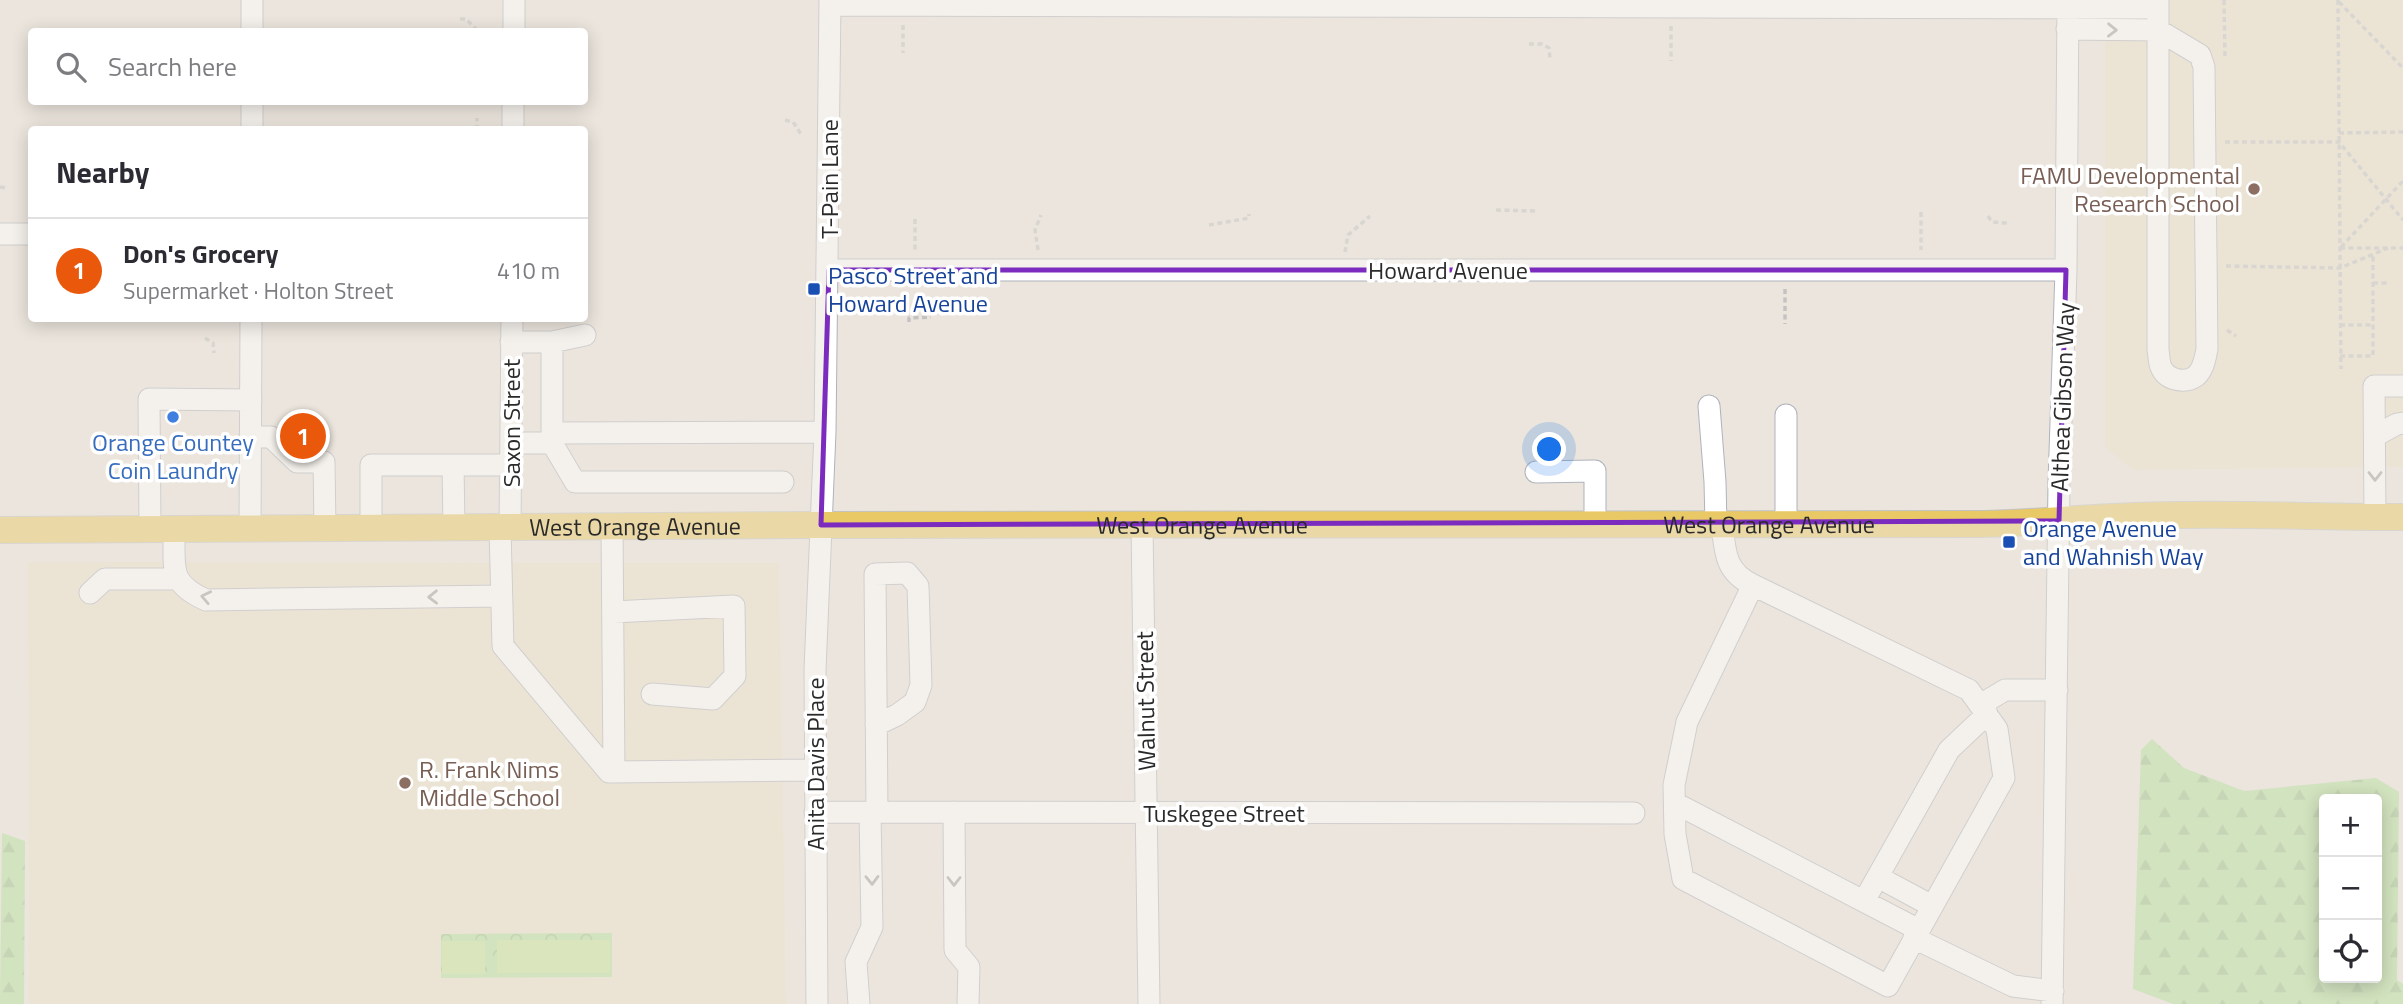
<!DOCTYPE html>
<html lang="en">
<head>
<meta charset="utf-8">
<style>
	:root { --surface:#fff; --page:#f7f7f7; --text:#2b2b33; --muted:#7c7c81; --line:#e1e1e2; --accent:#ea580c }
	body { margin:0; font-family:"Titillium Web",sans-serif; background:var(--page); color:var(--text) }
	.controls { position:absolute; right:21px; bottom:21px; display:grid; overflow:hidden; border-radius:7px; box-shadow:0 4px 18px #0003 }
	.controls button { width:63px; height:63px; display:grid; place-items:center; padding:0; border:0; border-bottom:2px solid var(--line); background:var(--surface); color:var(--text); font:35px sans-serif }
	.you { position:absolute; left:1550px; top:450px; width:24px; height:24px; margin:-18px; border:5px solid #fff; border-radius:50%; background:#1a73e8; box-shadow:0 0 0 10px #1a73e833 }
	.badge { display:grid; place-items:center; width:46px; height:46px; border-radius:50%; background:var(--accent); color:#fff; font-size:23px; font-weight:700 }
	.pin { position:absolute; translate:-50% -50%; border:4px solid #fff; box-shadow:0 2px 7px #0006 }
	.list { margin:0; padding:0; list-style:none }
	h2 { display:flex; justify-content:space-between; align-items:center; height:91px; margin:0; padding:0 28px; font-size:30px }
	h2 small { font-size:23px; font-weight:400; color:var(--muted) }
	.list li { display:grid; grid-template-columns:46px 1fr auto; gap:21px; align-items:center; box-sizing:border-box; height:105px; padding:0 28px; border-top:2px solid var(--line) }
	.list b { display:block; font-size:26px; white-space:nowrap }
	.list p { margin:0; font-size:23px; white-space:nowrap; color:var(--muted) }
	.list em { font-size:23px; font-style:normal; color:var(--muted) }
	.icon { flex:none; width:38px; height:38px; fill:none; stroke:currentColor; stroke-width:2; stroke-linecap:round; stroke-linejoin:round }
	.map { position:relative; flex:none; width:2403px; height:1004px; overflow:hidden }
	.search { position:absolute; background:var(--surface); box-shadow:0 4px 18px #0003; left:28px; top:28px; width:560px; height:77px; display:flex; align-items:center; gap:18px; box-sizing:border-box; padding:0 24px; border-radius:7px; color:var(--muted); font-size:26px }
	.panel { position:absolute; background:var(--surface); box-shadow:0 4px 18px #0003; left:28px; top:126px; width:560px; height:196px; border-radius:7px }
	.map>svg:first-child { display:block }
	.education { fill:#ece2cd }
	.forest { fill:url(#forest-firs); fill-rule:evenodd }
	.park { fill:url(#park-crowns) }
	.pitch { fill:#c5e599 }
	.lines { fill:none; stroke-linecap:round; stroke-linejoin:round }
	.minor-casing { stroke:#b0b3bd; stroke-width:23 }
	.major-casing { stroke:#c3c3c3; stroke-width:28 }
	.path { stroke:#c3c3c3; stroke-width:3.5; stroke-dasharray:5 3.5; stroke-linecap:butt }
	.minor { stroke:#fff; stroke-width:21 }
	.major { stroke:#e8c965; stroke-width:26 }
	.oneway { stroke:#9f9f9f }
	.marked { fill:none; stroke:#7b2cbf; stroke-width:5; stroke-linejoin:round }
	.education-dot { fill:#8d6e63; stroke:#fff; stroke-width:2.5 }
	.transit-dot { fill:#1a4fb4; stroke:#fff; stroke-width:2.5 }
	.shop-dot { fill:#3f7fe0; stroke:#fff; stroke-width:2.5 }
	.labels { text-anchor:middle; dominant-baseline:central; stroke-width:7; stroke-linejoin:round; paint-order:stroke }
	.education-label { font-size:24px; fill:#785e54; stroke:#fff; text-anchor:end }
	.street-label { font-size:24px; fill:#2a2a2a; stroke:#fff }
	.transit-label { font-size:24px; fill:#164399; stroke:#fff; text-anchor:start }
	.shop-label { font-size:24px; fill:#366cbe; stroke:#fff }
</style>
</head>
<body>
<div class="map">
<svg width="2403" height="1004" viewBox="0 0 2403 1004">
	<defs>
		<pattern id="forest-firs" width="22" height="20" patternUnits="userSpaceOnUse" patternTransform="scale(1.75)"><rect width="22" height="20" fill="#b3df9c"/><path d="M5 1l3.5 6h-7zM16 11l3.5 6h-7z" fill="#9ac087"/></pattern>
		<pattern id="park-crowns" width="20" height="18" patternUnits="userSpaceOnUse" patternTransform="scale(1.75)"><rect width="20" height="18" fill="#b3df9c"/><path d="M2 6a3 3 0 1 1 6 0M12 15a3 3 0 1 1 6 0" fill="none" stroke="#9ac087"/></pattern>
	</defs>
	<rect width="100%" height="100%" fill="#ebe5dd"/>
	<path class="education" d="M2105,0h298v467l-270,3 -28,-23z
		M28,562l751,1 7,441h-757z"/>
	<path class="forest" d="M2152,739l32,29 60,23 132,-13 23,14 -2,188 6,4v20h-230l-40,-15 8,-239zM2324,799h53v179h-53z
		M2,833l23,8 -1,163h-24z"/>
	<path class="park" d="M612,933v44l-171,1v-44z"/>
	<path class="pitch" d="M497,940h113v33h-113z
		M442,941h43v33h-43z"/>
	<g class="lines">
		<g class="minor-casing">
			<path id="minor" d="M252,0v32
				M830,5l1328,3
				M2067,29l91,1 42,25 4,12 3,282c-2,9 -3,20 -11,27 -11,8 -30,4 -35,-9 -2,-4 -2,-12 -3,-17v-350
				M514,32v-32
				M252,102v28
				M513,130v-28
				M0,234h32
				M829,270h1237
				M511,342h41l33,-7
				M552,342v101l23,39h208
				M1709,406l6,76 1,42
				M1786,415v109
				M552,433l273,-1
				M2375,436l22,-12 6,-1
				M250,437h21l26,25h27l1,67
				M511,443h41
				M453,465l1,63
				M1536,472l59,-1v53
				M2375,517l-1,-131h29
				M1722,524c3,28 3,48 31,61l216,105 28,39 7,49 -116,208 -205,-107 -8,-45 -1,-49 13,-63 66,-137
				M1142,525l7,479
				M612,527l2,245
				M371,528v-63h140
				M500,528l3,118 106,126 205,-2
				M510,528l2,-210
				M150,529l-1,-130 102,1
				M174,529c1,37 -7,54 32,71l295,-4
				M250,529l1,-211
				M90,593l15,-14h72
				M613,612l121,-6 1,70 -22,23 -61,-5
				M1980,705l25,-15h52
				M876,725l21,-10 18,-13 6,-17 -3,-99 -11,-13 -32,1 2,238
				M1675,803l244,127
				M815,812l819,1
				M954,812l1,138 14,17 -1,37
				M1878,877l54,29
				M1864,901l85,-151 38,-36
				M1914,938l99,48 40,5
				M817,1004l-2,-334 10,-238 5,-432
				M859,1004l-3,-42 16,-35 -2,-115
				M2052,1004l7,-521 7,-213 2,-270"/>
		</g>
		<g class="major-casing">
			<g id="major">
				<path id="s1" d="M0,530l821,-5 1153,-1c47,0 93,-5 139,-7 97,-5 194,0 290,0"/>
			</g>
		</g>
		<path class="path" d="M2224,0l1,59
			M2338,0l3,369
			M2339,2l64,66
			M460,19h6l10,10
			M903,25v28
			M1671,26v35
			M1529,44h13l7,4 1,11
			M785,120l8,2 8,12
			M477,130v-12
			M2339,133l64,-1
			M2225,142h114l64,78
			M0,187l7,1
			M1496,210l39,1
			M1921,212v38
			M1988,216l4,6 15,1
			M915,219v33
			M1209,225l40,-7v-4
			M2341,247l62,-66
			M2340,248h63
			M1038,250l-3,-20 6,-15
			M1345,252l3,-17 22,-19
			M2226,266l114,2 48,-20
			M2373,283h14
			M1785,289v35
			M909,322v-4l22,-1
			M2340,325h33
			M2227,330l9,6
			M205,338l8,5 1,10
			M2340,356h33v-102"/>
		<use href="#minor" class="minor"/>
		<use href="#major" class="major"/>
	</g>
	<defs><path id="oneway-chevron" d="M-2-3.5L2.5 0L-2 3.5" fill="none" stroke-width="1.6" stroke-linecap="round" stroke-linejoin="round" transform="scale(1.75)"/></defs>
	<g class="oneway">
		<use href="#oneway-chevron" transform="translate(2112 30) rotate(1)"/>
		<use href="#oneway-chevron" transform="translate(2375 476) rotate(90)"/>
		<use href="#oneway-chevron" transform="translate(206 597) rotate(-168)"/>
		<use href="#oneway-chevron" transform="translate(433 597) rotate(179)"/>
		<use href="#oneway-chevron" transform="translate(872 880) rotate(89)"/>
		<use href="#oneway-chevron" transform="translate(954 881) rotate(90)"/>
	</g>
	<path d="M0 0H2403V1004H0ZM829,270h1237l-7,251 -1238,4z" fill="#ebe5dd" fill-opacity=".55" fill-rule="evenodd"/>
	<path class="marked" d="M829,270h1237l-7,251 -1238,4z"/>
	<g class="education-dot">
		<circle cx="2254" cy="189" r="7"/>
		<circle cx="405" cy="783" r="7"/>
	</g>
	<g class="transit-dot">
		<rect x="807" y="282" width="14" height="14" rx="3.5"/>
		<rect x="2002" y="535" width="14" height="14" rx="3.5"/>
	</g>
	<circle class="shop-dot" cx="173" cy="417" r="7"/>
	<g class="labels">
		<g class="education-label">
			<text x="2240" y="175">FAMU Developmental<tspan x="2240" dy="28">Research School</tspan></text>
			<text x="419" y="769" text-anchor="start">R. Frank Nims<tspan x="419" dy="28">Middle School</tspan></text>
		</g>
		<g class="street-label">
			<text transform="translate(829 179) rotate(-90)">T-Pain Lane</text>
			<text x="1448" y="270">Howard Avenue</text>
			<text transform="translate(2062 397) rotate(-88)">Althea Gibson Way</text>
			<text transform="translate(511 423) rotate(-90)">Saxon Street</text>
			<text stroke="none"><textPath href="#s1" startOffset="1769">West Orange Avenue</textPath></text>
			<text stroke="none"><textPath href="#s1" startOffset="1202">West Orange Avenue</textPath></text>
			<text stroke="none"><textPath href="#s1" startOffset="635">West Orange Avenue</textPath></text>
			<text transform="translate(1145 701) rotate(-91)">Walnut Street</text>
			<text transform="translate(815 764) rotate(-90)">Anita Davis Place</text>
			<text x="1224" y="813">Tuskegee Street</text>
		</g>
		<g class="transit-label">
			<text x="828" y="275">Pasco Street and<tspan x="828" dy="28">Howard Avenue</tspan></text>
			<text x="2023" y="528">Orange Avenue<tspan x="2023" dy="28">and Wahnish Way</tspan></text>
		</g>
		<g class="shop-label">
			<text x="173" y="442">Orange Countey<tspan x="173" dy="28">Coin Laundry</tspan></text>
		</g>
	</g>
</svg>
<div class="controls">
<button>+</button>
<button>−</button>
<button><svg class="icon" aria-label="locate" viewBox="0 0 24 24"><circle cx="12" cy="12" r="6"/><path d="M12 2v4M12 18v4M2 12h4M18 12h4"/></svg></button>
</div>
<div class="you"></div>
<div class="pin badge" style="left:303px;top:436px">1</div>
<div class="search"><svg class="icon" aria-label="search" viewBox="0 0 24 24"><circle cx="10" cy="10" r="6"/><path d="M15 15l6 6"/></svg>Search here</div>
<section class="panel">
<h2>Nearby<small></small></h2>
<ul class="list">
<li><span class="badge">1</span><div><b>Don's Grocery</b><p>Supermarket · Holton Street</p></div><em>410 m</em></li>
</ul>
</section>
</div>
</body>
</html>
